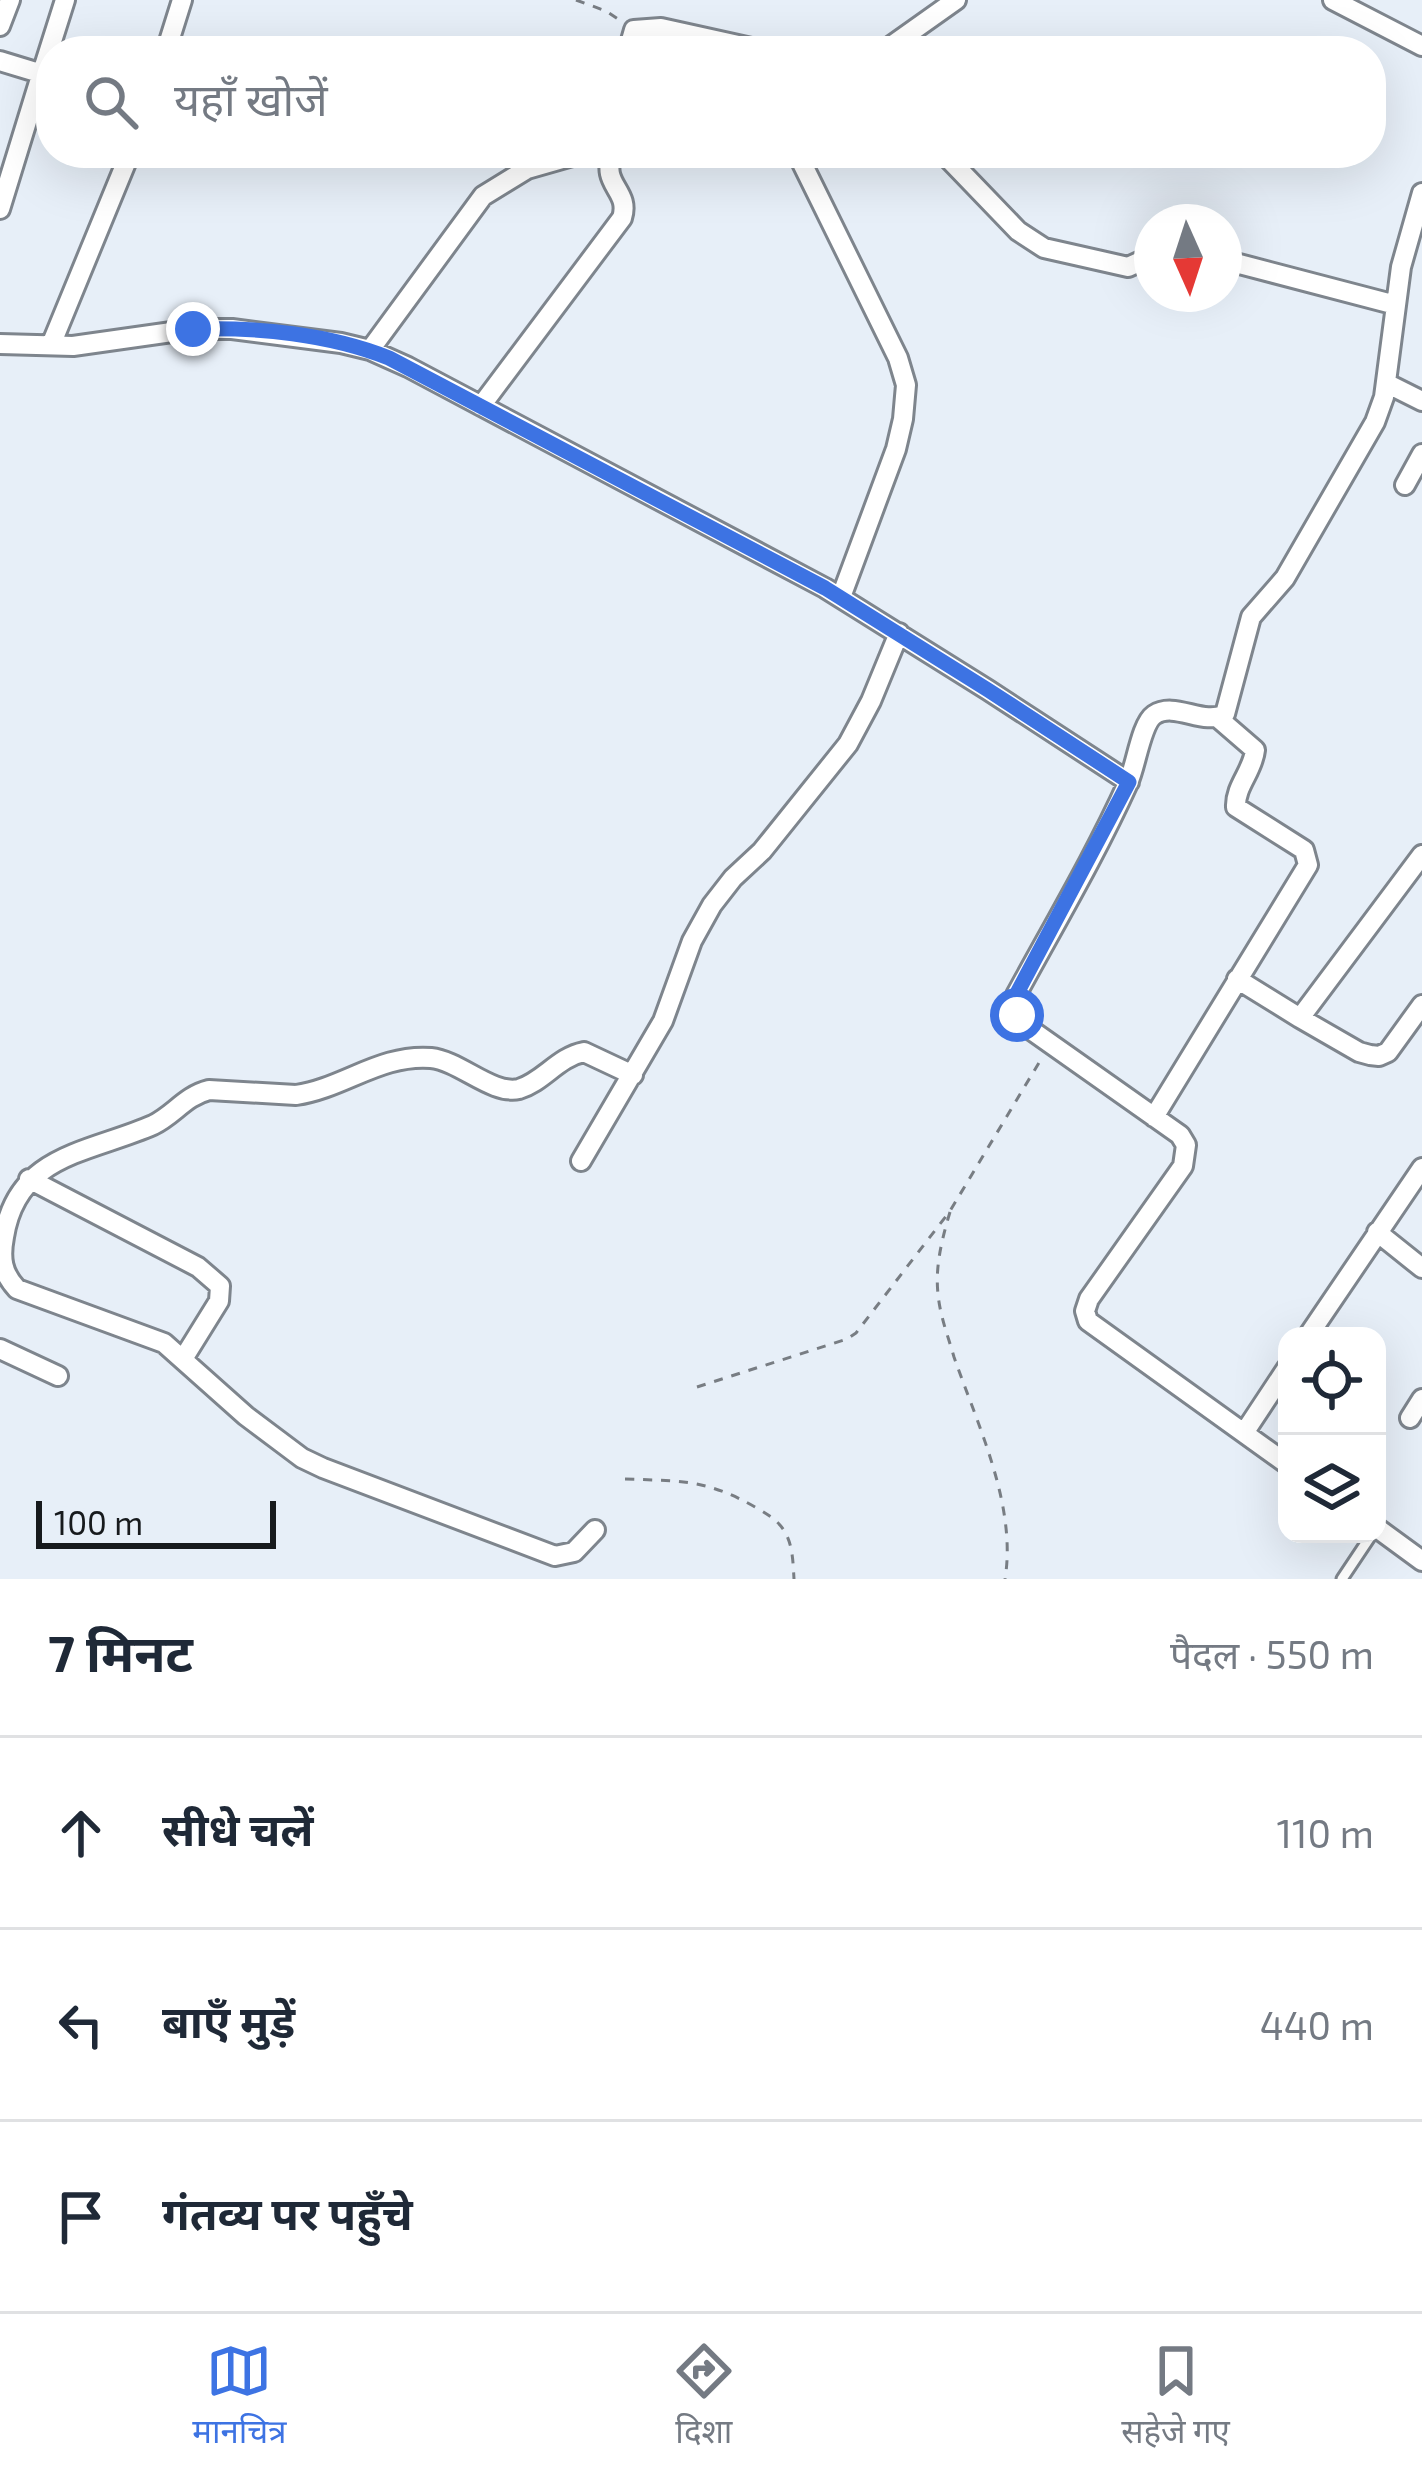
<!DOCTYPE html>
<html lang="hi">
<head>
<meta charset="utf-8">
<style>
	:root { --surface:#fff; --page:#f6f6f7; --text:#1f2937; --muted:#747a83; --line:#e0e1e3; --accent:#3d73e3 }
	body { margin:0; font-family:"Exo 2","Noto Sans Devanagari",sans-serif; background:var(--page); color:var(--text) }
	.controls { position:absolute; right:36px; bottom:36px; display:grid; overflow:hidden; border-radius:24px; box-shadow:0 12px 48px #0002 }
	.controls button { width:108px; height:108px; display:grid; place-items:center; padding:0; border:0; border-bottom:3px solid var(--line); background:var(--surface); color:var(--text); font:60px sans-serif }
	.compass { position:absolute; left:1134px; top:204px; width:108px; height:108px; border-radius:50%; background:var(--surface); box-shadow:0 12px 48px #0002; rotate:177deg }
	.scale { position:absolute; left:36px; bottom:30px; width:240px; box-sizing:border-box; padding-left:12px; border:6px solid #171a1d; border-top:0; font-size:33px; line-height:42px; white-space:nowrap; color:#171a1d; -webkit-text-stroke:9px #e7eff8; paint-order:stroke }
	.stop { position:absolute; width:36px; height:36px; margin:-27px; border:9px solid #3d73e3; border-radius:50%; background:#fff }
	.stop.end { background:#3d73e3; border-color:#fff; box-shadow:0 3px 12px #0008 }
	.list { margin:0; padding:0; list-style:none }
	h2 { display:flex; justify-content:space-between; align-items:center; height:156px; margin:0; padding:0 48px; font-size:51px }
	h2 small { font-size:39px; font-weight:400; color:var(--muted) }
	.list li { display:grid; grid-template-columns:78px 1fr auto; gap:36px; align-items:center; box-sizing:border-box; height:192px; padding:0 48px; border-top:3px solid var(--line) }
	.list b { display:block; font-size:45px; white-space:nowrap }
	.list em { font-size:39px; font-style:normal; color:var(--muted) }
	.icon { flex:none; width:66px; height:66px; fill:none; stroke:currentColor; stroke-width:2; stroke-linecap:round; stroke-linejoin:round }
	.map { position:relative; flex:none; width:1422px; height:1579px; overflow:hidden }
	.search { position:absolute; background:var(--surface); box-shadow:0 12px 48px #0002; left:36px; right:36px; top:36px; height:132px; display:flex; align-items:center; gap:30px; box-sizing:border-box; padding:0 42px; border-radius:48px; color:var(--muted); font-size:45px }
	.sheet { height:732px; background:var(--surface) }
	nav { display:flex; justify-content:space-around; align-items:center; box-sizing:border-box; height:168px; border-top:3px solid var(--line); background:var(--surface); font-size:33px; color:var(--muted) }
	nav a { display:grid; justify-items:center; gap:6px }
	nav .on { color:var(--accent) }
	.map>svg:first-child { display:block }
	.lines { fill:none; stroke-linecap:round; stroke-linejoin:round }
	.lane-casing { stroke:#7e858d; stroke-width:15 }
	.street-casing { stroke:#7e858d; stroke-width:24 }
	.path { stroke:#787d83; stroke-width:3; stroke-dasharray:9 9; stroke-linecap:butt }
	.lane { stroke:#fff; stroke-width:9 }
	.street { stroke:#fff; stroke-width:18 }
	.route { stroke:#3d73e3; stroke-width:15 }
</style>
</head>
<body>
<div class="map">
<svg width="1422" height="1579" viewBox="0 0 1422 1579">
	<rect width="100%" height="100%" fill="#e7eff8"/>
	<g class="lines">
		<g class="lane-casing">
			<path id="lane" d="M1342,1579l30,-45"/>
		</g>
		<g class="street-casing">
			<path id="street" d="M1333,0l89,46
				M0,26l10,-26
				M166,51l16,-51
				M628,51l6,-21 27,-2 104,23
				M647,51l8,-9 38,3
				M884,51l72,-51
				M0,61l36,11 4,7 -40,130
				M40,79l25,-79
				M797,153l101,205 8,27 -3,34 -7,30 -55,148
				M943,153l75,78 26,17 84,19 24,-11
				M1224,260l172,45
				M0,344l73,2 120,-17h39l109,14 29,7 38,17 417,221 163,102 141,92
				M51,345l79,-192
				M370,350l113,-154 44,-27 56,-16
				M1386,383l36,18
				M481,406l141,-188c9,-28 -23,-33 -9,-65
				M1405,485l17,-31
				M1237,979l63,39 59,34 11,3 9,1 9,-4 34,-47
				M1300,1018l122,-163
				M1154,1117l154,-252 -4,-15 -68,-43c-1,-21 17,-36 19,-57l-37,-32
				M581,1161l82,-140 29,-80 20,-36 21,-27 29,-27 86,-107 23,-43 28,-68
				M29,1179l169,88 22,19 -1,15 -36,58
				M1377,1232l45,36
				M1308,1336l114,-168
				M0,1349l58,27
				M1410,1418l12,-19
				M1244,1433l43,-65
				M1287,1464l-199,-143 -3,-10 4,-12 94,-133 3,-21 -6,-10 -156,-110 -10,-20 2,-10c38,-70 79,-139 112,-212 8,-17 13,-59 26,-68 21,-14 49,11 71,-1l26,-97 34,-39 90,-156 9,-25 17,-130 21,-74
				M1377,1528l45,33
				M595,1530l-21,22 -19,4 -232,-88 -21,-10 -56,-42 -82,-73 -147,-54c-15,-16 -17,-31 -13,-52 13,-83 85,-84 149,-112 21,-10 32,-29 56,-35l87,5c48,-7 84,-41 135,-37 29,3 61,37 88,31 24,-7 39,-32 65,-37l49,23"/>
		</g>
		<path class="path" d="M576,0l30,11 12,8
			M950,1212c-8,27 -15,54 -12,82 2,22 10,42 16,63 24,69 63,149 51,222
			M697,1387l150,-48 9,-6 94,-122 90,-150
			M625,1479c55,2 81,0 130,28 12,7 23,13 30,25 8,14 8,31 9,47"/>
		<use href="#lane" class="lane"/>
		<use href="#street" class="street"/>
	</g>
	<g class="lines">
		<path class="route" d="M193,329c64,-2 136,5 196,29l436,230 163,102 141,92 -113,213 -2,10 3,10"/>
	</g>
</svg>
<div class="controls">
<button><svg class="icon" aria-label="locate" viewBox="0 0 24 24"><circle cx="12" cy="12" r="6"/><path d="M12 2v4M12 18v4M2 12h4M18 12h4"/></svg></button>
<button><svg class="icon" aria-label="layers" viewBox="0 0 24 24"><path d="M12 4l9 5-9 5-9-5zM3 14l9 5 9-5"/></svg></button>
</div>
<svg class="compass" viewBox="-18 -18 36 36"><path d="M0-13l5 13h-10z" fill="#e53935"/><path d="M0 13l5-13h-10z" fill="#747a83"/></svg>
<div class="scale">100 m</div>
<div class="stop" style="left:1017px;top:1015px"></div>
<div class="stop end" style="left:193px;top:329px"></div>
<div class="search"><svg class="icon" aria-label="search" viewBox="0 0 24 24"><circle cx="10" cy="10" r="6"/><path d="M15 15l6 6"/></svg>यहाँ खोजें</div>
</div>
<section class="sheet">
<h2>7 मिनट<small>पैदल · 550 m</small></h2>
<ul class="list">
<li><svg class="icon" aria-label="ahead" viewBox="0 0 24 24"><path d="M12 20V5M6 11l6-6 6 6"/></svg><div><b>सीधे चलें</b></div><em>110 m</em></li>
<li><svg class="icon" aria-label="left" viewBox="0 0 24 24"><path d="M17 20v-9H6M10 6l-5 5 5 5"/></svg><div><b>बाएँ मुड़ें</b></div><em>440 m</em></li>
<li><svg class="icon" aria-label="arrive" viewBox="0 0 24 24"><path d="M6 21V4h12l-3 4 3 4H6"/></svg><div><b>गंतव्य पर पहुँचे</b></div></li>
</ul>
</section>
<nav>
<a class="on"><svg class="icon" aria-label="map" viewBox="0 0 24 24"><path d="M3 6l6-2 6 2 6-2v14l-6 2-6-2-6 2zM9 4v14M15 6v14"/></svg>मानचित्र</a>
<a><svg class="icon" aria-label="directions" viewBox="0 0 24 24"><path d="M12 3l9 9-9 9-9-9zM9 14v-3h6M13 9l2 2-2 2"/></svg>दिशा</a>
<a><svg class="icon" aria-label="saved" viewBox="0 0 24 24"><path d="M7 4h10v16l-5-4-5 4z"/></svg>सहेजे गए</a>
</nav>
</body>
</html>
